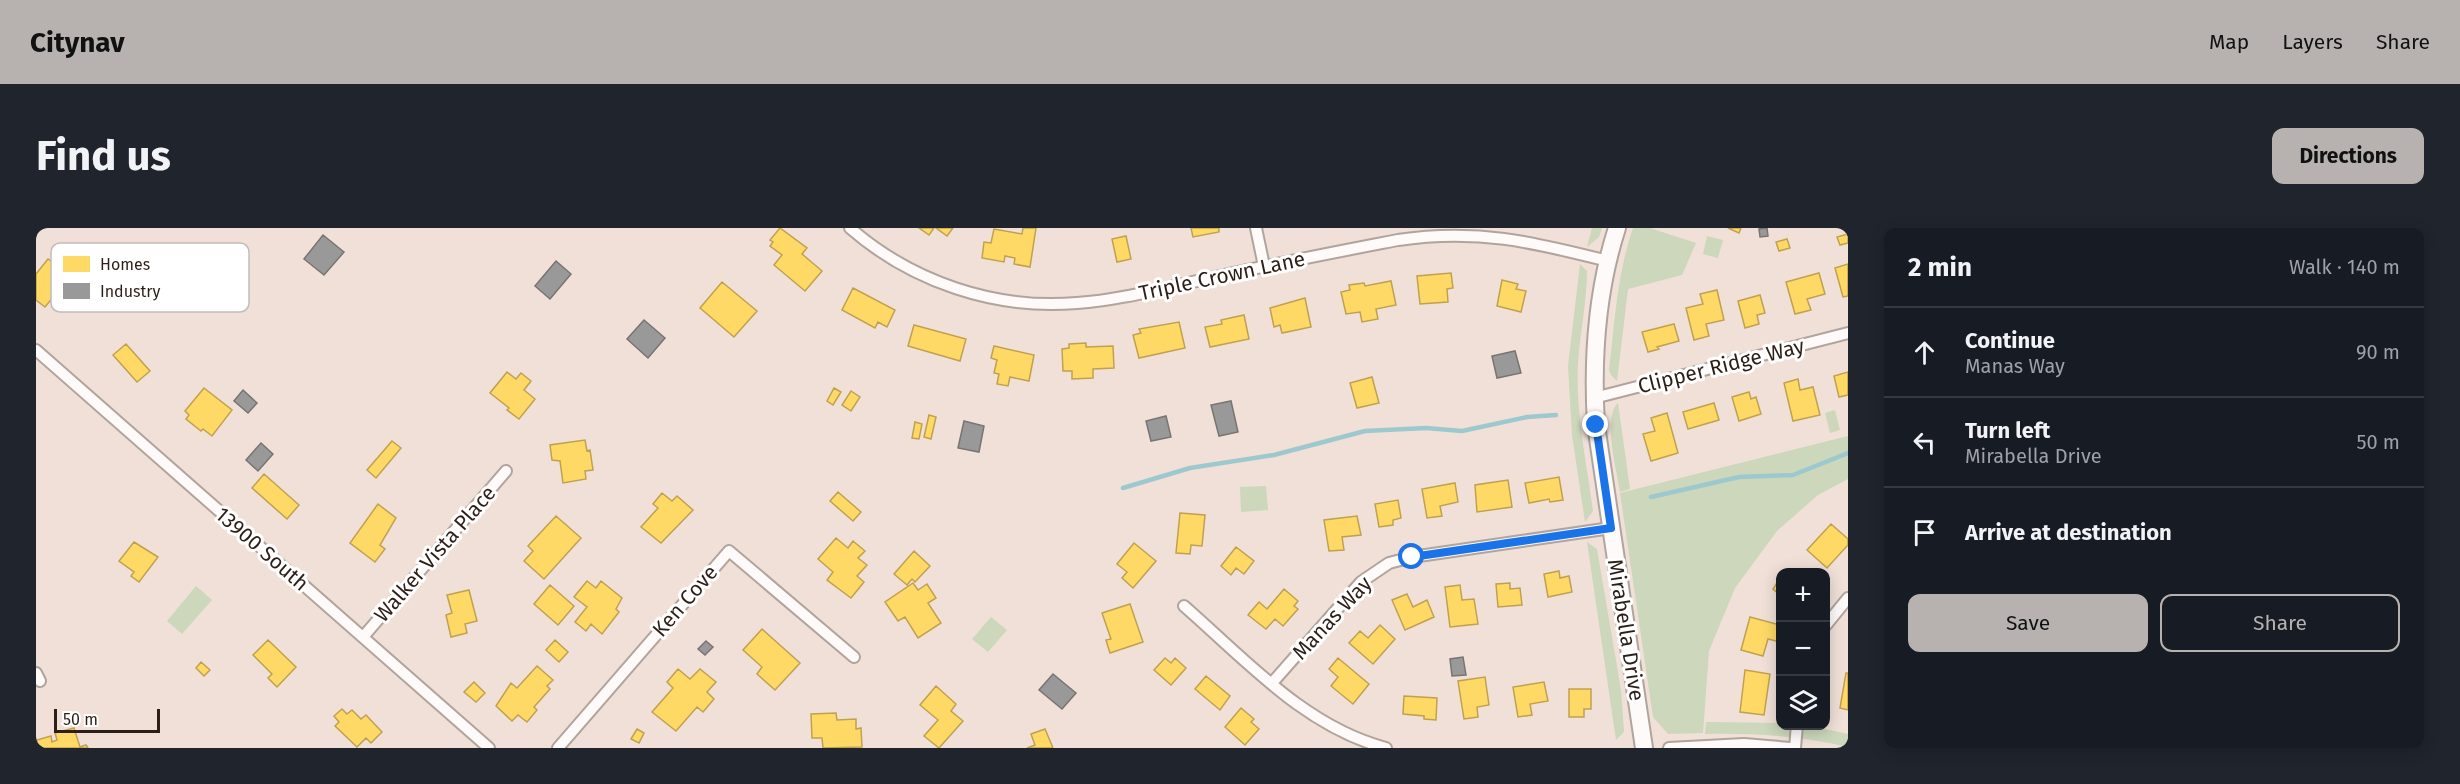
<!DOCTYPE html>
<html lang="en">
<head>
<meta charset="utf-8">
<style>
	:root { --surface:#171b24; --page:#20242c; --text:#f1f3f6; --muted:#9ea1a6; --line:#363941; --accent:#b7b2b0 }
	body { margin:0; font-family:"Fira Sans",sans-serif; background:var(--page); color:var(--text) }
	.controls { position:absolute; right:18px; bottom:18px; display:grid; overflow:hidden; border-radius:12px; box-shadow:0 3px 15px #0003 }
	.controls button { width:54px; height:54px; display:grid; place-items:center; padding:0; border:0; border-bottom:2px solid var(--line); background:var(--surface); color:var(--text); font:30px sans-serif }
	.scale { position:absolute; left:18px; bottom:15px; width:106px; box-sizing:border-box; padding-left:6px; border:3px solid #2d1f18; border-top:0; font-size:16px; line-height:21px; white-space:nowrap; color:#2d1f18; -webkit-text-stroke:4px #fff; paint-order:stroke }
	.stop { position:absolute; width:18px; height:18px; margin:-14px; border:4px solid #1a73e8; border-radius:50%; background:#fff }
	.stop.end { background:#1a73e8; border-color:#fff; box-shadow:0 2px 6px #0008 }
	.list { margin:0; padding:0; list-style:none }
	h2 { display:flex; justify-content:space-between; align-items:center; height:78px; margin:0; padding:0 24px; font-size:26px }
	h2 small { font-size:20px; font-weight:400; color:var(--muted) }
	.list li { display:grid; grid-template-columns:39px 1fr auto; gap:18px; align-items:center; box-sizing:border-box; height:90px; padding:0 24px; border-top:2px solid var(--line) }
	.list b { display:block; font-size:22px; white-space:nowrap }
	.list p { margin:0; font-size:20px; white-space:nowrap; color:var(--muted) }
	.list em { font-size:20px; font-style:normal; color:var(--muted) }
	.actions { display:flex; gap:12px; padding:18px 24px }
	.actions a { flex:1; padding:14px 0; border:2px solid var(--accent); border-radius:12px; text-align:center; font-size:21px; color:var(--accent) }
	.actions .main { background:var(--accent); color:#111 }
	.icon { flex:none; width:33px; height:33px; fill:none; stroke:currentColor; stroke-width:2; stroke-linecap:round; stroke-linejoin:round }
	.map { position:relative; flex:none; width:1812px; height:520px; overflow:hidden; border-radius:12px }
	header { display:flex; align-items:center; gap:36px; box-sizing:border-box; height:84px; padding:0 30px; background:var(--accent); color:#111 }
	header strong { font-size:28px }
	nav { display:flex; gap:33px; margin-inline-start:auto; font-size:21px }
	.intro { display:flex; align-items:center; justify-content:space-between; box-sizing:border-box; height:144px; padding:0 36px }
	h1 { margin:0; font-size:42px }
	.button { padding:15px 27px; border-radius:12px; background:var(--accent); color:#111; font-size:21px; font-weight:700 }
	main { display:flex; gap:36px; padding:0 36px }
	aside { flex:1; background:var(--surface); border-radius:12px; box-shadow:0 3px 15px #0003 }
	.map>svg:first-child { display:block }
	.green { fill:#ccd7bb }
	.homes { fill:#ffd966; stroke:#c0a14f; stroke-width:1.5 }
	.industry { fill:#999; stroke:#797472; stroke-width:1.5 }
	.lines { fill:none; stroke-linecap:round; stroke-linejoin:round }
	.stream { stroke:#9dc9ce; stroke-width:4.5 }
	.street-casing { stroke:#b1a49d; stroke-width:14 }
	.secondary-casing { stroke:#b1a49d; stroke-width:20 }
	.street { stroke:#fdfaf9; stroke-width:10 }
	.secondary { stroke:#fdfaf9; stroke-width:16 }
	.route { stroke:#1a73e8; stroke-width:8 }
	.labels { text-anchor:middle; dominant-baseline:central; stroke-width:6; stroke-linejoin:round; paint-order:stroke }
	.street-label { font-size:21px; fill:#2d1f18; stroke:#fff }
	.key { fill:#fff; stroke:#c0bcba; stroke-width:1.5 }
	.key-label { font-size:16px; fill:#2d1f18 }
</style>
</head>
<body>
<header>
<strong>Citynav</strong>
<nav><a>Map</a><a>Layers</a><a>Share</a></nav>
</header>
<div class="intro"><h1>Find us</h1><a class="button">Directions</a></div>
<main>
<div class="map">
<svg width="1812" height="520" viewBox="0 0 1812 520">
	<rect width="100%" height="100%" fill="#f0e0d8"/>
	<path class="green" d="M1556,0h10l-3,9 -12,10z
		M1597,0h17l46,15 -14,32 -54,14 -11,92 -6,-6 -2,-5c6,-49 8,-96 24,-142z
		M1671,8l16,4 -5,18 -15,-4z
		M1544,36l7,7c0,31 -7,61 -9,92 -3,47 9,102 15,148l-8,11 -13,-87 -4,-69z
		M1582,175l12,86 -10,3c-3,-22 -18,-74 -2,-89z
		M1799,182l5,20 -10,3 -5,-20z
		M1812,208v43l-30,16 -41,36 -42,57 -26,63 -6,82 -35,1 -15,-17 -33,-224z
		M1230,258l2,24 -27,2 -1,-25z
		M1551,314l10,7 24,141 3,42 -8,8z
		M160,358l16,14 -30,34 -15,-13z
		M955,389l16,13 -19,22 -16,-13z
		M1670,494l74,1v2l36,2 32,7v13c-48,-11 -94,-14 -143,-13z"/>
	<path class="homes" d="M744,0l27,20 -5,6 20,17 -17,20 -31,-26 8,-10 -12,-9 3,-4 -3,-2z
		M883,0h15l-5,7z
		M900,0h17l-6,8z
		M987,0h13l-6,39 -16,-3 1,-6 -10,-2 -1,6 -22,-4 2,-16 7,1 3,-14 28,5z
		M1155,0h28v4l-26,5z
		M1692,0h13l-2,5z
		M1812,6v9l-8,2 -3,-8z
		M1090,8l5,23 -14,3 -5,-23z
		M1751,11l3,9 -11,3 -3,-9z
		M27,24l18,14 -18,21 10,8 -9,9 -10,-8 -9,11 -9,-7v-26l12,-15 6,4z
		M1812,36v32l-5,1 -8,-29z
		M1415,45l2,15 -6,1 1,13 -28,2 -3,-28z
		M1783,45l6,21 -18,5 4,11 -16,4 -9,-32z
		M1466,52l16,4 -2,5 10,2 -5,21 -24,-6z
		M1355,53l5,24 -20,4 2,10 -16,3 -2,-10 -14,2 -5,-22 9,-2 -1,-5 15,-2 1,3z
		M686,54l35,29 -23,26 -34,-29z
		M817,60l42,22 -8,17 -9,-5 -3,6 -33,-18z
		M1681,62l7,30 -18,4 3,12 -15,4 -8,-32 17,-4 -3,-10z
		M1724,67l5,18 -8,2 2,9 -14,4 -7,-27z
		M1269,70l6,29 -29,6 -2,-8 -6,2 -4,-19z
		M1208,87l5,24 -39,8 -5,-20 17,-3 -1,-4z
		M1143,94l6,26 -46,10 -6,-23 8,-2 -2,-4z
		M1638,96l5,17 -22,6 2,2 -11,3 -6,-20z
		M878,97l52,14 -6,22 -52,-15z
		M1050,115v4l27,-1 1,22 -21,1v9l-21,1v-8h-9l-1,-22 7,-1v-4z
		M90,116l24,27 -13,11 -24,-27z
		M958,118l40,9 -5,26 -19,-4 -2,9 -11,-2 2,-10 -5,-1 3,-13 -6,-2z
		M471,144l9,7 5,-6 10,8 -7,9 11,9 -16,20 -12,-9 2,-2 -19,-15z
		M1812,144v23l-9,2 -5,-21z
		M1336,149l7,26 -22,5 -7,-25z
		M1762,151l2,11 13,-3 7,28 -27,6 -9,-38z
		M168,160l28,22 -20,26 -9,-7 -2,2 -15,-12 3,-4 -4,-4z
		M798,160l7,4 -8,13 -6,-4z
		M815,163l9,6 -9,14 -9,-6z
		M1713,164l2,7 5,-2 5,17 -22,7 -7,-24z
		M1678,175l5,17 -31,9 -5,-17z
		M1631,185l11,40 -27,8 -8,-27 12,-3 -4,-13z
		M893,187l7,2 -5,22 -7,-2z
		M879,194l7,2 -3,15 -7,-1z
		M549,212l2,11 3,-1 3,20 -8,1 1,8 -23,4 -3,-22 -8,-1 -2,-15z
		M356,213l9,7 -25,30 -9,-8z
		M228,246l35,31 -12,14 -35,-31z
		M1523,249l4,23 -13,2 -1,-3 -20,4 -4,-20z
		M1472,252l4,27 -35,5 -2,-27z
		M1419,255l3,19 -18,4 2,10 -15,2 -5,-29z
		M802,264l23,20 -8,9 -23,-20z
		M626,265l10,8 5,-5 16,14 -32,33 -20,-16 17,-19 -5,-4z
		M1362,272l3,18 -8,2v5l-14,2 -4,-23z
		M342,276l18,14 -16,27 5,4 -10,13 -25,-19z
		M1144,285l25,2 -3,31 -11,-1 -1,9 -14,-1z
		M520,288l25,22 -37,41 -20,-18 9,-10 -5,-5z
		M1321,288l4,19 -19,2 2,13 -15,1 -5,-31z
		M1795,296l17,15v6l-21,23 -20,-18z
		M800,310l12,10 5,-7 12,10 -7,7 9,7 -10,11 7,6 -13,16 -24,-18 6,-8 -15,-13z
		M98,314l24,15 -19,25 -8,-6 3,-4 -15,-11z
		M1098,315l22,18 -23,27 -11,-10 5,-6 -10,-8z
		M1200,319l18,14 -10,13 -8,-6 -5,7 -10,-9z
		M878,323l16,15 -15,16 -3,-3 -5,6 -13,-11z
		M1523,343l1,7 9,-2 3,16 -24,5 -4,-23z
		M1744,350v17l-7,-6z
		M551,353l9,7 5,-7 21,17 -6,11 3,3 -17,22 -11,-10 -5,7 -11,-9 12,-15 -13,-10z
		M877,355l5,7 9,-6 9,14 -8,5 13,20 -23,15 -13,-21 -7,4 -13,-19z
		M1474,355v6l10,-1 2,17 -24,2 -2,-23z
		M514,357l24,21 -16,19 -24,-21z
		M1424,357l2,15 12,-1 4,25 -28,3 -5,-40z
		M1248,361l14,12 -4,5 4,3 -15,17 -8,-7 -9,10 -18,-14 11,-13 8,7z
		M433,362l8,31 -12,3 2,9 -16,4 -5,-22 6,-2 -5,-18z
		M1371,366l6,13 14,-7 7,17 -29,13 -13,-30z
		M1094,376l13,38 -33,11 -4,-13 5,-1 -9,-26z
		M1714,389l30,8v17l-12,-3 -5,17 -22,-6z
		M1344,397l15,14 -22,25 -24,-21 11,-12 8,7z
		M726,401l38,34 -25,27 -18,-16 5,-7 -19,-17z
		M232,412l28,27 -19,20 -9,-9 4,-4 -19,-19z
		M519,412l13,12 -9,10 -13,-12z
		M1129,430l6,5 4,-5 11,10 -15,17 -17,-15z
		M1302,430l31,26 -16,20 -22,-18 7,-9 -9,-8z
		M165,434l9,8 -6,6 -8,-8z
		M501,438l16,14 -6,6 3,3 -16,18 3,3 -10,12 -9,-7 -6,6 -16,-15 15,-23 6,5z
		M642,441l12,10 10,-10 16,13 -9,10 7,7 -11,13 -6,-5 -21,24 -24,-19 21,-24 -6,-6z
		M1709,442l25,4 -6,41 -24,-3z
		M1810,445h2v37l-8,-2z
		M1170,448l24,20 -10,14 -25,-21z
		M1449,449l4,28 -12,2 1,10 -14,2 -6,-38z
		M438,454l11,11 -9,9 -12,-10z
		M1508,454l4,19 -18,3 2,11 -14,2 -5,-30z
		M900,458l20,18 -5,7 12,10 -24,27 -15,-12 14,-16 -18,-15z
		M1533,461h22v20h-7v8h-15z
		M1368,468l33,2 -1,22 -12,-1v-3l-21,-2z
		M1205,480l13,11 -3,3 8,7 -14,16 -20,-18z
		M306,481l5,5 5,-4 9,9 5,-4 16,17 -11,11 -5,-5 -9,9 -22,-21 4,-4 -5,-6z
		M800,485l1,7 19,-1v10l5,-1 1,19 -39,1 -1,-10h-10l-1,-24z
		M38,500l6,19 6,-2 2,3h-52l2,-2 -1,-6 14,-4 1,6 5,-2 -2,-7z
		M601,501l7,4 -5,10 -8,-4z
		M1009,501l8,19h-26l8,-3 -4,-11z"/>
	<path class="industry" d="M1731,0l1,8 -8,1 -1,-8z
		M287,7l21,17 -20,23 -20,-16z
		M520,33l15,13 -21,25 -15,-13z
		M608,92l21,18 -17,20 -21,-19z
		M1479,123l6,22 -24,5 -5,-22z
		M207,162l14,13 -9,10 -14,-12z
		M1195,173l7,31 -19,4 -8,-31z
		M1130,188l5,21 -20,4 -5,-20z
		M928,193l20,5 -5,26 -21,-4z
		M225,215l12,11 -15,17 -12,-11z
		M670,413l7,6 -8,8 -7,-6z
		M1427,429l3,18 -14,1 -2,-17z
		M1017,446l23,19 -14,16 -23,-19z"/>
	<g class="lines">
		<path class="stream" d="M1087,260l67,-20 84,-13 91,-24 61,-3 36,3 65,-14 29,-2
			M1615,269l88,-20 54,-2 55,-22"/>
		<g class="street-casing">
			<path id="street" d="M814,0c62,54 145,82 227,75 45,-3 90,-16 134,-25 62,-14 125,-26 187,-38 78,-12 135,2 210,21
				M1220,0l8,38
				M0,122l453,398
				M1558,170l254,-65
				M1148,378c62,54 121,121 202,142
				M1790,397l22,-27
				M327,409l143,-166
				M0,445l4,8
				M1236,455l89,-101 28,-19 23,-6 199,-29
				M522,520l171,-197 125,106
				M1633,520l75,-4 46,4
				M1759,520l2,-23"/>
		</g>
		<g class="secondary-casing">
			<path id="secondary" d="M1581,0c-21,65 -25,130 -21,197l48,323"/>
		</g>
		<use href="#street" class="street"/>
		<use href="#secondary" class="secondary"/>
	</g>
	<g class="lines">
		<path class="route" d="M1376,329l199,-29 -15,-103"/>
	</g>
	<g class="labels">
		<g class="street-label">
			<text transform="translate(1186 48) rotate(-12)">Triple Crown Lane</text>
			<text transform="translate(1685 138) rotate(-14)">Clipper Ridge Way</text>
			<text transform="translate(226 321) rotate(41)">13900 South</text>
			<text transform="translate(399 326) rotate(-49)">Walker Vista Place</text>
			<text transform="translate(649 373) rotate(-49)">Ken Cove</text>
			<text transform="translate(1296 390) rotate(-47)">Manas Way</text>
			<text transform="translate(1590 402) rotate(81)">Mirabella Drive</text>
		</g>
	</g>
	<rect x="15" y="15" width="198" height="69" rx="9" class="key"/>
	<rect x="27" y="28" width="27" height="16" fill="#ffd966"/>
	<rect x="27" y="55" width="27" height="16" fill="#999"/>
	<g class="key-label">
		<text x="64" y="42">Homes</text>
		<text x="64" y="69">Industry</text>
	</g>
</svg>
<div class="controls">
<button>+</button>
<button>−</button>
<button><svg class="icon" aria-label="layers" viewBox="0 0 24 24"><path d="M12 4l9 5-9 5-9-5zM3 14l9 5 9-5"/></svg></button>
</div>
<div class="scale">50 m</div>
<div class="stop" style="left:1376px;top:329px"></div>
<div class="stop end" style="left:1560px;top:197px"></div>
</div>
<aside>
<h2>2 min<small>Walk · 140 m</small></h2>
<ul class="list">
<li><svg class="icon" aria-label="ahead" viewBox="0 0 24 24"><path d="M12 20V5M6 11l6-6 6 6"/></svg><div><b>Continue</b><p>Manas Way</p></div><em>90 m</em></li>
<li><svg class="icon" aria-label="left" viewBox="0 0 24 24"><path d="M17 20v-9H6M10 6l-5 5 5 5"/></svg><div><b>Turn left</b><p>Mirabella Drive</p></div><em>50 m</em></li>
<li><svg class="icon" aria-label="arrive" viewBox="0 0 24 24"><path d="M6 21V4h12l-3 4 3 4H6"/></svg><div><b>Arrive at destination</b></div></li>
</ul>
<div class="actions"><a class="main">Save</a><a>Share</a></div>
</aside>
</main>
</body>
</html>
